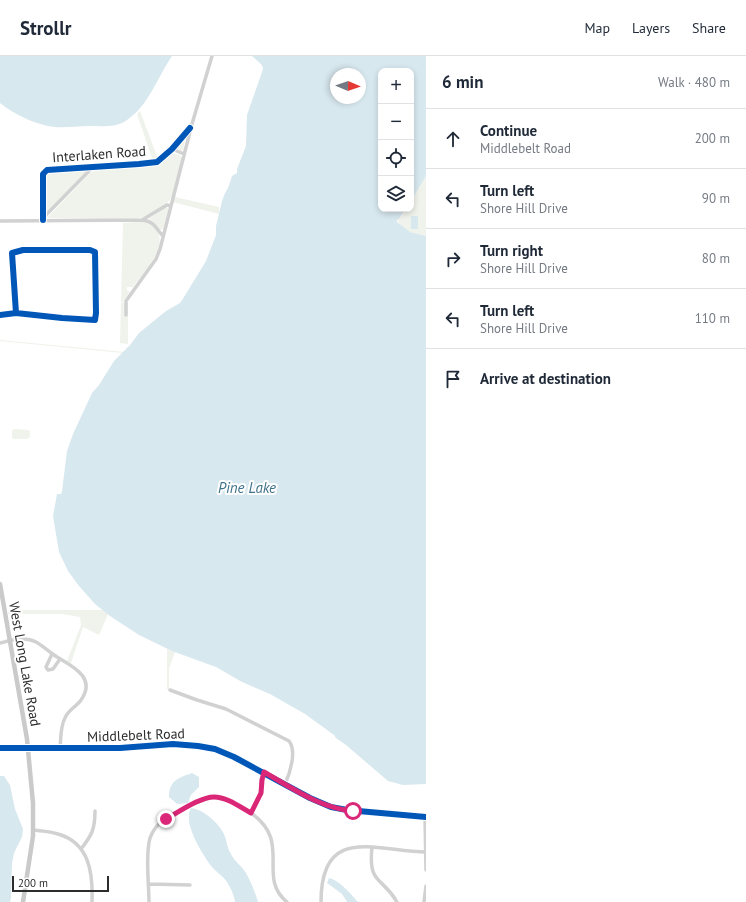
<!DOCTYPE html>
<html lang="en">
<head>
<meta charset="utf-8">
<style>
	:root { --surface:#fff; --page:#f2f2f3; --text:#1f2937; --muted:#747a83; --line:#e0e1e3 }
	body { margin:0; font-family:"PT Sans",sans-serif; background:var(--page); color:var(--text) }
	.controls { position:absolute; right:12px; top:12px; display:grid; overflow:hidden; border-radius:8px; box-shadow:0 2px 6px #0003 }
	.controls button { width:36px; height:36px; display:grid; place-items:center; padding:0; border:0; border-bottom:1px solid var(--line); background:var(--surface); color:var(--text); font:20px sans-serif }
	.compass { position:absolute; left:330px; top:12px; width:36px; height:36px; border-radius:50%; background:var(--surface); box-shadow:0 2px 6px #0003; rotate:92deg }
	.scale { position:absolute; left:12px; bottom:10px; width:97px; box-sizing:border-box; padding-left:4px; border:2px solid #2c2c2c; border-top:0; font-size:11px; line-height:14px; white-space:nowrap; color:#2c2c2c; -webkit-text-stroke:3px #fff; paint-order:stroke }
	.stop { position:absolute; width:12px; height:12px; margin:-9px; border:3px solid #db2777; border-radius:50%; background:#fff }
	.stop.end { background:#db2777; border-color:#fff; box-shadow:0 1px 4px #0008 }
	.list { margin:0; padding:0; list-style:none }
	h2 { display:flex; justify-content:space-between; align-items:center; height:52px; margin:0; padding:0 16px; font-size:17px }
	h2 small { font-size:13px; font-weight:400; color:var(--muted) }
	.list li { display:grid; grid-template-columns:26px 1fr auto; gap:12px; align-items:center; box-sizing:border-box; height:60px; padding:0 16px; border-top:1px solid var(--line) }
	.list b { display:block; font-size:15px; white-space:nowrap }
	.list p { margin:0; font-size:13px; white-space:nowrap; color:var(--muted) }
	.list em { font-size:13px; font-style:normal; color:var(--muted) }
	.icon { flex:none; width:22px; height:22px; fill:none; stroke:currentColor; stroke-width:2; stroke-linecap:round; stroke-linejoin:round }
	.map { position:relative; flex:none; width:426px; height:846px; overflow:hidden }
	header { display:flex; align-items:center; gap:24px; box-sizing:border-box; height:56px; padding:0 20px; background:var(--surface); border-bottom:1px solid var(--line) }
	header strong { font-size:19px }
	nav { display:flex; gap:22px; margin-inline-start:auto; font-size:14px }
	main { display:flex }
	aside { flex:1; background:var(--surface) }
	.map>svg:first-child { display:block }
	.green { fill:#f0f3eb }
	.water { fill:#d8e8ef; fill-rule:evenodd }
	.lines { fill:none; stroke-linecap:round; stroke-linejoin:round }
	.street { stroke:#d1d1d1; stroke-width:3.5 }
	.secondary { stroke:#cacaca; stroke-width:4.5 }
	.cycleway-casing { stroke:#fff; stroke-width:8 }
	.cycleway { stroke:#0057b8; stroke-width:6 }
	.route { stroke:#db2777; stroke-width:5 }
	.labels { text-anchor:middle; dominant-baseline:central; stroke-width:4; stroke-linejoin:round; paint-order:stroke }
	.street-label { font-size:14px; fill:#2c2c2c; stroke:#fff }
	.water-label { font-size:15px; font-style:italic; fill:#407289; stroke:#fff }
</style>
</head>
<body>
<header>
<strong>Strollr</strong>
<nav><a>Map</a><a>Layers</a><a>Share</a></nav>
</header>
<main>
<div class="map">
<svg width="426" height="846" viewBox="0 0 426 846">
	<rect width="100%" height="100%" fill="#fff"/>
	<path class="green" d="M140,55l18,48 -5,2 -16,-47z
		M186,80l-3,14 -3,1 -3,-4z
		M172,97l8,2 2,3c-3,11 -6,31 -11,40 -5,9 -25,19 -35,21l-89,-1 43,-45 5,-3 59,-6 7,-2z
		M85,113l1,3 -38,39h-2l-1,-2 -1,-32 2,-5z
		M426,120v60c-11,-2 -24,-5 -29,-16 4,-1 8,-7 6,-11h8v-8z
		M175,141l44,10v7l-46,-12z
		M165,152h3v2l-5,19 -3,1 -6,-8 -6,-3z
		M138,166c9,0 14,1 19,9 11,16 -15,43 -24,56h-6v3l3,2 -8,11h6v41l-8,-1 3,-120z
		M0,284l125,12 -2,1 -123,-12z
		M14,373l14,1 2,1v6l-3,2h-13l-2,-1v-7z
		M8,554h101l-1,4 -9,21 -16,-8 -12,36 -4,-2 14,-36 -1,-8 -17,-3h-55z
		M167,593l8,3 -6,17v20h-2z"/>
	<path class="water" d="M0,0h172c-15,22 -23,49 -45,64 -10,8 -26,6 -38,6 -11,0 -24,2 -34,1 -19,-2 -40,-12 -55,-24z
		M252,0h174v120l-15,25v-130h-30v138h22l1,2 -4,7 -3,2v2l13,10 16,4v548l-23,1 -15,-4 -42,-36 -10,-7 -2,-3 -29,-21 -35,-20 -28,-12 -26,-15 -44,-16 -33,-16 -29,-19 -15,-12 -16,-18 -11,-15 -9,-19 -6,-36 4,-22h4l1,-3 5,-40 6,-17 19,-41 7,-8 15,-24 16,-16 9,-12 27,-22 14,-8 4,-6 22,-36 10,-26v-9l6,-25 3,-8 3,-5 4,-12 5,-3v-4l9,-23 1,-31 16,-46 -1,-4zM336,18h24v24h-24z
		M411,160h7v13h-7z
		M192,717l7,4v10l-8,8 -3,8 -11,1 -8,-7c0,-17 10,-19 23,-24z
		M0,720h4l6,9 5,24 8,20 -1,8 -8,16 -2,11 -1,34 -1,4h-10z
		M191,752c13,1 33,19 35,32 1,5 2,9 5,14 3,7 11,12 15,19 5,9 9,19 12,29h-23c-1,-7 -4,-14 -8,-20 -4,-6 -11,-10 -15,-15 -9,-12 -30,-44 -21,-59z
		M329,822c10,2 22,16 29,24h-11l-5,-8 -15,-11z"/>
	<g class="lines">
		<path class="street" d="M172,93l12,5
			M44,163l2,-4 43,-44v-3
			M43,164v-46l4,-4 92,-6 18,-2 15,-13 18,-21
			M142,164l25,-15 4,1 21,-82 20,-68
			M0,165l142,-1c14,2 13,8 21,16
			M0,259l16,-2 46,5 33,2 1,-7 -1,-61 -5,-2h-67l-11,3 4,60
			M126,259v-14l30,-42 4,-10 11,-43
			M0,587c12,-3 25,-7 36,-1 7,4 12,9 18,13 15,10 44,21 27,45 -5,7 -13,10 -16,18 -5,9 -4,21 -5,31
			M52,598l-6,13 2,3 5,-1 7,-10
			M170,634l27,10 29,9 63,32c8,10 1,32 -4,43
			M264,716l-3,8v13l-10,20c42,29 5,64 36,89
			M425,761l1,53
			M33,774c8,1 17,1 25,4 32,9 35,40 34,68
			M372,791c-4,38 10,29 25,55
			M81,793c11,-14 14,-20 14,-38
			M149,828l41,1
			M149,846c0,-18 -4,-47 1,-64 2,-5 4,-9 8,-13 8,-7 47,-29 57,-28 13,1 25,10 36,16
			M321,846c0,-78 54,-51 105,-50
			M424,846l2,-16"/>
		<path class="secondary" d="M0,528l27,155 6,64v33l-10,66
			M0,692h120l53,-4 25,2 17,3 19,8 76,41 21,9 16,3 79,7"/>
		<g class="cycleway-casing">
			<path id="cycleway" d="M43,164v-46l4,-4 92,-6 18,-2 15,-13 18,-21
				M0,259l16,-2 46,5 33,2 1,-7 -1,-61 -5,-2h-67l-11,3 4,60
				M0,692h120l53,-4 25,2 17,3 19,8 76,41 21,9 16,3 79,7"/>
		</g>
		<use href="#cycleway" class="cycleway"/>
	</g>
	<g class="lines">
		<path class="route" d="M166,763c13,-7 34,-22 48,-22 13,0 26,10 37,16l10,-20 1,-13 2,-8c28,16 56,36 89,39"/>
	</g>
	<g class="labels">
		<g class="street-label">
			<text transform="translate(99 98) rotate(-4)">Interlaken Road</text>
			<text transform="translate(25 608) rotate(80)">West Long Lake Road</text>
			<text transform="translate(136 679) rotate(-2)">Middlebelt Road</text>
		</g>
		<g class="water-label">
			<text x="247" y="431">Pine Lake</text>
		</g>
	</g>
</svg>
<div class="controls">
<button>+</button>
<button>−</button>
<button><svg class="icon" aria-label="locate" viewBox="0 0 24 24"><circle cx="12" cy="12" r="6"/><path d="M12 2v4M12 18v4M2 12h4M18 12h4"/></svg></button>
<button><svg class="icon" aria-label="layers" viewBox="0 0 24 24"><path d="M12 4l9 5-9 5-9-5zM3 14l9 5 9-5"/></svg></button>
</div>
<svg class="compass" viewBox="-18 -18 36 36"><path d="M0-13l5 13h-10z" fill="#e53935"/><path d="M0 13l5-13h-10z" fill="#747a83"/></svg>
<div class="scale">200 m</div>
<div class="stop" style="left:353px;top:755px"></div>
<div class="stop end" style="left:166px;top:763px"></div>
</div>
<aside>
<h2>6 min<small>Walk · 480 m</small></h2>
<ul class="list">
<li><svg class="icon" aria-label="ahead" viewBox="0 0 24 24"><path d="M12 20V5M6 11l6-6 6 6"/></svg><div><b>Continue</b><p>Middlebelt Road</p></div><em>200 m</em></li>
<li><svg class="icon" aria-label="left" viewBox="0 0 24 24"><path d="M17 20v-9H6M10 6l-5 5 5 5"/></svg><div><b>Turn left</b><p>Shore Hill Drive</p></div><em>90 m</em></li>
<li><svg class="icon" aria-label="right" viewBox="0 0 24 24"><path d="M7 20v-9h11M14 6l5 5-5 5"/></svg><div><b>Turn right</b><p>Shore Hill Drive</p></div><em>80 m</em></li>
<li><svg class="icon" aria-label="left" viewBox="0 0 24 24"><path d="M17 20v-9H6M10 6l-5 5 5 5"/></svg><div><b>Turn left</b><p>Shore Hill Drive</p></div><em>110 m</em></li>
<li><svg class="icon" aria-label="arrive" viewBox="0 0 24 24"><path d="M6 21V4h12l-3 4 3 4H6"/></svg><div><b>Arrive at destination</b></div></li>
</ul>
</aside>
</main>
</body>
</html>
